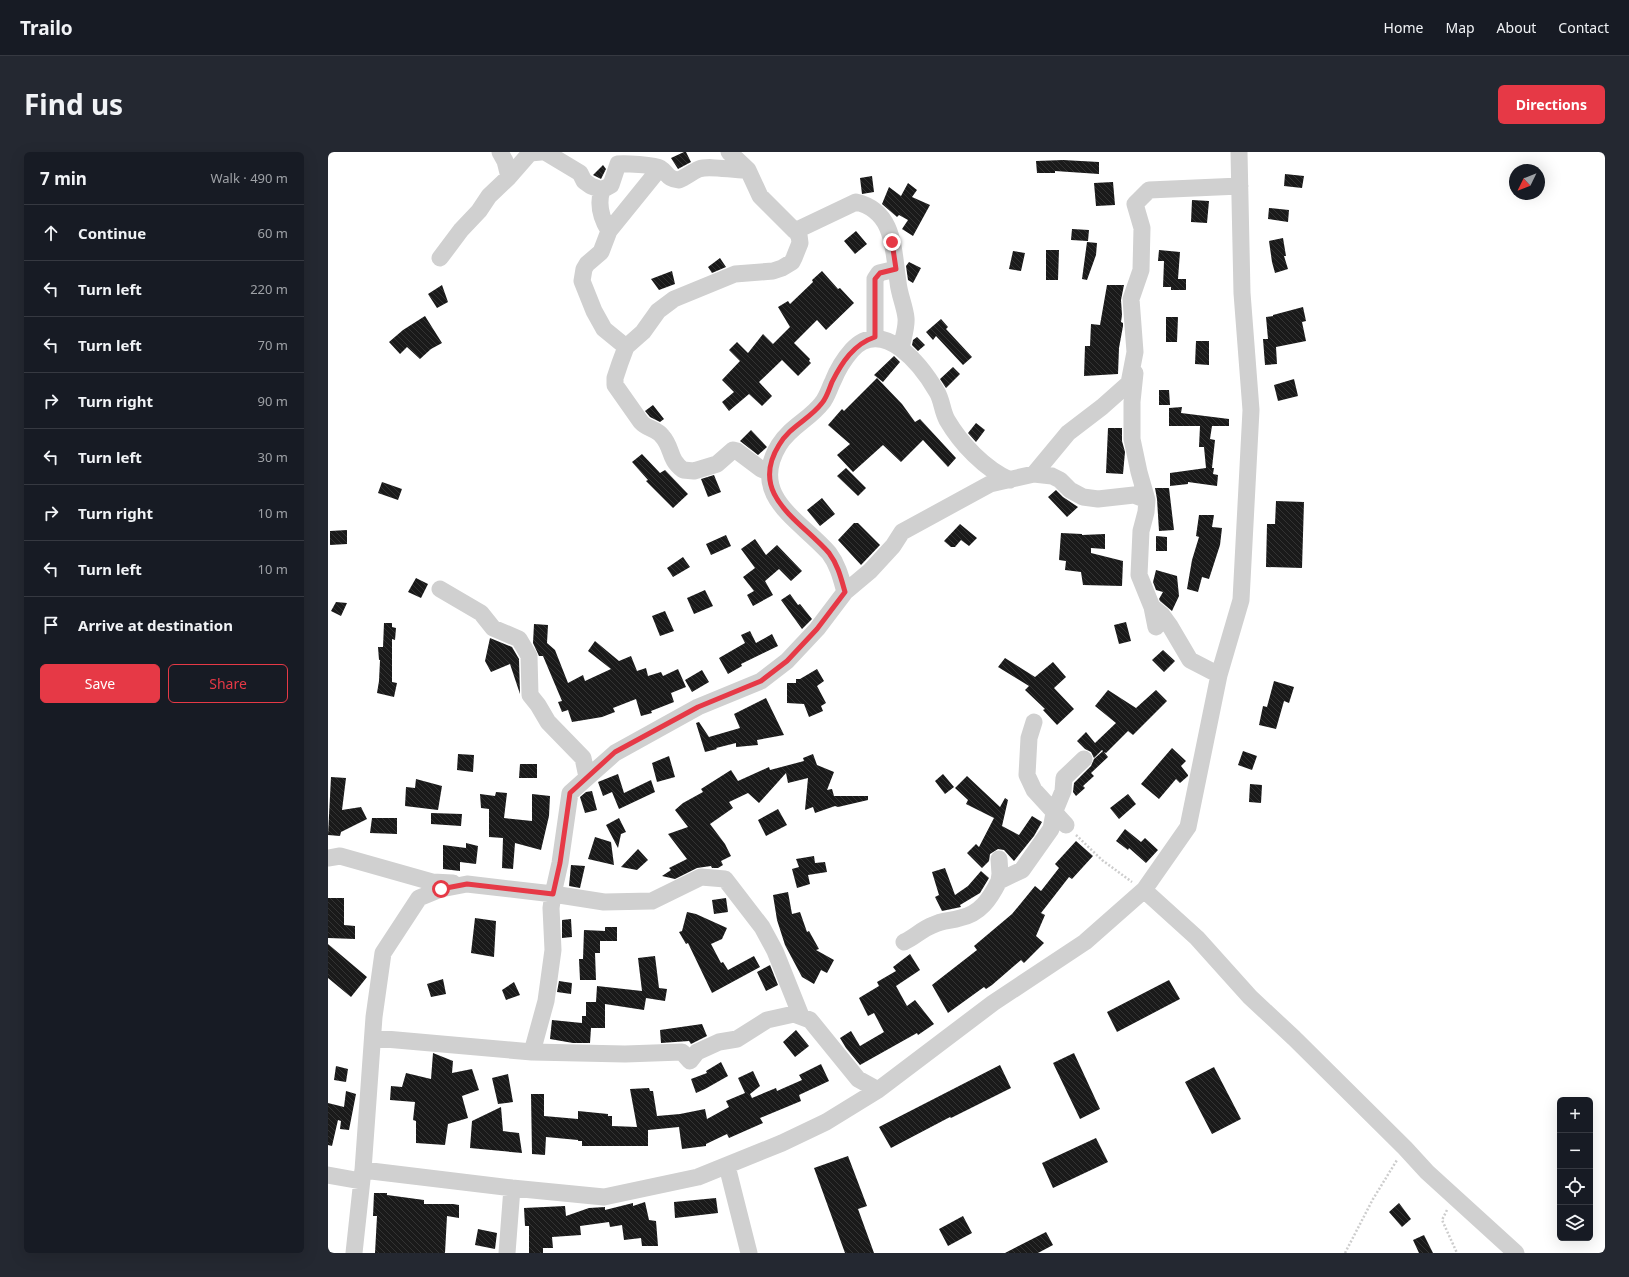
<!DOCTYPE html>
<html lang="en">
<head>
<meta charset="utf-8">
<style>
	:root { --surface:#171b24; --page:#242831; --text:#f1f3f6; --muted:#9ea1a6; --line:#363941; --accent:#e63946 }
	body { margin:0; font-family:"Noto Sans",sans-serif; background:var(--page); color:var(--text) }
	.controls { position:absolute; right:12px; bottom:12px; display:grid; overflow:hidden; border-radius:6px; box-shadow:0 4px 16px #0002 }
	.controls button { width:36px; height:36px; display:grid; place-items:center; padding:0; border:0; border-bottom:1px solid var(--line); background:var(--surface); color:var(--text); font:20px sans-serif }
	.compass { position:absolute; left:1181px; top:12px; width:36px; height:36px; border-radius:50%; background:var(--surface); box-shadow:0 4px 16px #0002; rotate:227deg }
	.stop { position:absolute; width:12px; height:12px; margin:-9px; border:3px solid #e63946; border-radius:50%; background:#fff }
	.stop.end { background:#e63946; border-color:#fff; box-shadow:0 1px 4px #0008 }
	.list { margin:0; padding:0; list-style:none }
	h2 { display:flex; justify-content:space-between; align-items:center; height:52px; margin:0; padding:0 16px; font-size:17px }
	h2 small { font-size:13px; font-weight:400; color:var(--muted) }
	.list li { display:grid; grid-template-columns:26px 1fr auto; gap:12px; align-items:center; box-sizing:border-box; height:56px; padding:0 16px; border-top:1px solid var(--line) }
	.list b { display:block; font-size:15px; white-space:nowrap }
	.list em { font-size:13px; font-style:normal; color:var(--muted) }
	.actions { display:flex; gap:8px; padding:12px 16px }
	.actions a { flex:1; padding:9px 0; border:1px solid var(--accent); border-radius:6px; text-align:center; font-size:14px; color:var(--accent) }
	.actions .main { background:var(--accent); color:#fff }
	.icon { flex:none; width:22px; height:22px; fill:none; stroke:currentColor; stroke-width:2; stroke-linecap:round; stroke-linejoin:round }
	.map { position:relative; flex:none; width:1277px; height:1101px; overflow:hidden; border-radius:6px }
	header { display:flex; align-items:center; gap:24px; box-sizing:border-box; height:56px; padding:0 20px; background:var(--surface); border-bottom:1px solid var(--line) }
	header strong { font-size:19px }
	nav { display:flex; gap:22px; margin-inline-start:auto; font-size:14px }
	.intro { display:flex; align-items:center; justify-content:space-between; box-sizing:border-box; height:96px; padding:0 24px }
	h1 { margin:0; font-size:28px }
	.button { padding:10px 18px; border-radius:6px; background:var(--accent); color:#fff; font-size:14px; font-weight:700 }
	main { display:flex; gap:24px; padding:0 24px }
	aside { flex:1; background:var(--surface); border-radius:6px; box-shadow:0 4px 16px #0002 }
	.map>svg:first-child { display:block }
	.building { fill:url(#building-back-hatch) }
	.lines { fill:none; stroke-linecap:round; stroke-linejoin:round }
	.path { stroke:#cdcdcd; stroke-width:2.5; stroke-dasharray:2 2; stroke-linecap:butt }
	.minor { stroke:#d0d0d0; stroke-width:17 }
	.route { stroke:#e63946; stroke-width:5 }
</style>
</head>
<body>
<header>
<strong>Trailo</strong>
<nav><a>Home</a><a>Map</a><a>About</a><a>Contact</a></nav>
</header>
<div class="intro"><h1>Find us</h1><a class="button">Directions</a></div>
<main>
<aside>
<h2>7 min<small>Walk · 490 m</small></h2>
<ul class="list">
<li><svg class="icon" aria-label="ahead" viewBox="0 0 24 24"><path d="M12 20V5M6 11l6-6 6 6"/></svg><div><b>Continue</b></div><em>60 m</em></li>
<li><svg class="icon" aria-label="left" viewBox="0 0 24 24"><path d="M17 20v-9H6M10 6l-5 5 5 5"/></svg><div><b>Turn left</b></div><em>220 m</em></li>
<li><svg class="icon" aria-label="left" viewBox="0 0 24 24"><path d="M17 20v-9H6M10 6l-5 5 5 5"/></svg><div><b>Turn left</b></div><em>70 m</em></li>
<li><svg class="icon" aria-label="right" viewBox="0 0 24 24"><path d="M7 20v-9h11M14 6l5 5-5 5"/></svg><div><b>Turn right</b></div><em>90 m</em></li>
<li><svg class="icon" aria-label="left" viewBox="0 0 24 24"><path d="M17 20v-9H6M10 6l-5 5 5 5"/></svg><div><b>Turn left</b></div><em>30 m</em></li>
<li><svg class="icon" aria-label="right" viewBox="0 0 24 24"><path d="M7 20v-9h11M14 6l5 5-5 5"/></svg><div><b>Turn right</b></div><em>10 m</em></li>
<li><svg class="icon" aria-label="left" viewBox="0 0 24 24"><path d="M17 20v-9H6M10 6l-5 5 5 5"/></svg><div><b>Turn left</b></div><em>10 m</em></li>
<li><svg class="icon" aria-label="arrive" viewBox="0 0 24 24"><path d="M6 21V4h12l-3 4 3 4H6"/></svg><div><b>Arrive at destination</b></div></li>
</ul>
<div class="actions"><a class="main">Save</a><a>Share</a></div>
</aside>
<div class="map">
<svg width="1277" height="1101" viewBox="0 0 1277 1101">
	<defs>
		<pattern id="building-back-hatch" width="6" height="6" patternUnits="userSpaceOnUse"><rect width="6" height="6" fill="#1a1a1a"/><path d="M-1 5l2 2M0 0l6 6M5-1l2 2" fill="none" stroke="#333"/></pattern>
	</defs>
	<rect width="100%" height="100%" fill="#fff"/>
	<path class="building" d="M356,0h2l5,10 -13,7 -7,-11z
		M735,8l36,2v12l-44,-3v2h-18l-1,-12z
		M275,13l3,4 -5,10 -8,-4z
		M957,22l19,2 -2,12 -18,-2z
		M544,24l2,16 -12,2 -2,-16z
		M785,30l2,23 -19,1 -2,-23z
		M580,31l9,7 -5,7 18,8 -17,31 -11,-7 6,-9 -9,-5 -2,2 -15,-13 7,-17 12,9z
		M864,48l17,1 -2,22 -16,-1z
		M941,56l20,2 -1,12 -20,-3z
		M744,77l17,1 -1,11 -17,-1z
		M528,79l11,13 -12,10 -11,-13z
		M955,86l3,18h-2l4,13 -13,4 -3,-11 -3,-21z
		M759,90l10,1 -1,12 -9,25 -5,-1z
		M718,98h13l-1,30h-12z
		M831,98l21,2 -2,27h8v11h-15v-3h-8l1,-26h-6z
		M685,99l12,2 -4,18 -12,-2z
		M392,106l6,9 -14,6 -4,-6z
		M581,110l12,6 -8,15 -5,-3 -2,-14z
		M344,119l3,13 -16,6 -8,-11z
		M494,119l16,18 2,-1 14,15 -28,27 -9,-10 -23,23 16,16 -1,2 2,2 -13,13 -16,-16 -23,22 13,14 -10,10 -13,-12 -20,17 -7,-9 12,-10 -12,-12 18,-19 -11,-11 8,-8 11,11 15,-19 10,10 17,-17 -12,-20 10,-6 2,3 23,-22 -1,-2z
		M114,133l6,17 -11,6 -9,-14z
		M779,133h17l-3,15 1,15 -1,7 2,1v3l-4,22 -1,26 -34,2 1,-30h5l1,-22 9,1z
		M975,155l3,14 -4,1 4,19 -30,6 1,17 -12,1 -2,-26h5l-2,-22 7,-1v-1z
		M97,164l17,27 -11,6 -11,10 -13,-12 -7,7 -11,-12 14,-12z
		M838,165h12l-1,25h-11z
		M613,167l7,8 -2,2 26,28 -9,8 -27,-29 -3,4 -7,-8z
		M589,185l8,8 -7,6 -6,-6 1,-5z
		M868,189h13v24l-14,-1z
		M566,204l6,6 -17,20 -9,-7z
		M625,215l7,7 -14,14 -6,-9z
		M549,226l25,26 13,18 5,-3 36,39 -8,9 -25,-27 -22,22 -18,-17 -30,27 -16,-17 13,-11 -22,-19 14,-16 2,2z
		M966,227l4,17 -20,5 -4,-16z
		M831,238h10l1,15h-11z
		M325,253l11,14 -4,3 -10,-5 -5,-6z
		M854,255l-1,6 48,6v7h-17l-2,13 5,1 -3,28h2l-1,6 5,1 -1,11 -29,-4v2l-18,2v-13l36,-5 -2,-21h-5l1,-21h-31v-18z
		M648,271l9,7 -9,12 -8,-9z
		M780,276h14v13l3,11 -2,22 -17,-1z
		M423,278l16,17 -9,8 -18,-14z
		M314,302l18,19 5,-3 23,24 -15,14 -27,-27 2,-1 -16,-18z
		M518,316l20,20 -8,8 -21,-20z
		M386,323l7,17 -13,5 -7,-18z
		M54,330l20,7 -4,11 -20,-7z
		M827,336h14l5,42 -15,1 -2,-32z
		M728,338l7,7 15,10 -11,10 -19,-20z
		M494,346l13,16 -15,12 -13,-16z
		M948,349l28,1 -2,66 -36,-1 1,-43h8z
		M871,363h15l-2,12 10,1 -2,17 -11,34 -7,-2 -4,15 -11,-3 5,-29 7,-23 -3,-1z
		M526,371h4l22,22 -19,20 -23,-25z
		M632,372l17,14 -8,8 -8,-6 -6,7h-4l-7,-6z
		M19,378v14l-17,1v-14z
		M733,381l21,1v1l23,-1v15l-14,-1v5l32,8 -1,25 -39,-1 -2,-13 -16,-2 1,-9 -7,-1z
		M398,383l5,11 -20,9 -5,-11z
		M828,384l11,1v14h-11z
		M427,387l11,16 11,-10 25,26 -11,10 -12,-12 -14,12 8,14 -20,11 -6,-11 7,-4 -11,-14 12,-9 -14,-19z
		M355,405l7,10 -17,10 -6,-9z
		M828,418l21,6 2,20 -7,15 -12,-10 -1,-2 4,-7 -7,-2 -3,-8z
		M88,426l12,6 -7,14 -13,-6z
		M377,438l8,16 -19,8 -7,-16z
		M462,442l8,11 2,-1 12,15 -10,10 -21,-29z
		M8,450l11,1 -6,13 -10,-5z
		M337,459l9,20 -14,5 -8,-20z
		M798,470l5,19 -12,3 -5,-19z
		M56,471h8v4l4,1 -1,12 -3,-1v43l5,1 -3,14 -17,-4 2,-12 1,-21h-1l-1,-13h5z
		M206,472l14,1 -1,18 8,7 13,33 15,-8 2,6 26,-12 -23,-18 7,-10 24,20 12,-5 6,15 9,-3 2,8 13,-4 2,4 15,-7 8,18 -15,6 3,9 -23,9 1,2 -11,3 -5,-17 -23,9 2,4 -13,5 -30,5 -4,-12 -6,2 -4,-10 4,-1 -19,-45h-4l-6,-13z
		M422,479l6,12 16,-9 6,12 -37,18 1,2 -14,8 -9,-16 26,-15 -4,-8z
		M162,486l22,9 7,12 1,35 -10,-30 -19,8 -6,-11z
		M835,498l12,11 -11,11 -12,-12z
		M677,506l30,19 18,-15 13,15 -12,11 20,21 -17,16 -14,-15 2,-1 -20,-19 4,-4 -31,-19z
		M489,517l7,12 -7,5 9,17 -5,3 2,5 -14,6 -5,-13 -17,-1v-20h9v-4h4z
		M374,518l7,12 -17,10 -7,-12z
		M946,529l20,6 -5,16 -5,-2 -8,28 -17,-4 4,-19 4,1z
		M780,538l28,18 20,-18 11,11 -34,34 -5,-4 -22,22 -2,-1 4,5 -17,16 3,3 -11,10 2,2 -9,8 -3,-4 1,-9 17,-17 3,-7 9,-8 -1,-1 -8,8 -3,-6 -6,-3 -8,-8 9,-9 9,11 21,-20 -21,-17z
		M438,546l18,37 -27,5 1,5 -22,2v-4l-20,5 1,1 -12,3 -9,-29 3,-1 10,15 31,-9 -6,-14z
		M844,596l14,13 -5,5 7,9v1l-8,7 -4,-4 -17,20 -18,-15z
		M915,599l14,5 -5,14 -14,-5z
		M130,602l16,1 -1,17 -16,-2z
		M485,602l4,11 17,7 -7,18 5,-1 2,7h34v4l-30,7 -3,-1 -20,7 -2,-6 -8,3 3,-32 -20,5 -2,-10 -27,30 -11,-10 -19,9 4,6 -23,16 15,20 6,12 -10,5 2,4 -5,3h-6l-1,-2 -14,2 -22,11 -13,-3 9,-6 -2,-2 18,-9 -19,-25 20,-7 -13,-17 8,-7 20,-11 -2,-3 30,-19 7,11 31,-14 1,3 34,-9 -1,-3z
		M341,604l6,21 -18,5 -5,-19z
		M192,612h17v14h-18z
		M290,622l6,19 27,-13 4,12 -36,17 -7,-17 -9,4 -5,-14z
		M615,622l11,13 -9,7 -10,-13z
		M639,624l33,31 5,-9 3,2 -6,26 17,9 13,-19 10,6 -8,14 -20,25 -10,-11 -6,-1 -8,5 -1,7 -7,7 -15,-15 9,-9 3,3 15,-29 -28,-14 2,-4 -13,-12z
		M3,625l15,1 -4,32 19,-3 6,12 -26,13 -1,4 -12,-1z
		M88,627l26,7 -4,24 -33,-4 1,-19 9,1z
		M922,632l12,1 -1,18 -12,-1z
		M264,639l5,19 -12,3 -5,-16 6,-5z
		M168,640l11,1 -3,25 28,3v-27l18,2 -1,20 -8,34 -26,-7 -2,26 -11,-1 1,-30 -14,-1v-28l-8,-1 -1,-14 15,2z
		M800,642l8,10 -17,15 -9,-11z
		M450,657l9,16 -21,11 -8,-16z
		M103,661l31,1 -1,12 -30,-2z
		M44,666h25v16l-27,-1z
		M291,666l7,14 -5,2 -3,14 -12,-23z
		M797,677l16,13 4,-4 13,12 -12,13 -17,-15 -1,2 -12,-9z
		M267,685l16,5 3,23 -26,-6z
		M748,689l17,15 -21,23 -3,-2 -28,36 4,2 -9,21 8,7 -20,20 -3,-3 -29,25 -6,4 -2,-2 -36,26 -16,-28 45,-35 -3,-4 38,-32 23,-28 6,5 18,-23 -4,-4z
		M138,691l12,3 -2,18 -16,-2v9l-17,-2v-24l23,3z
		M310,697l10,11 -11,10 -16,-3z
		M486,704l1,7 10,-1 2,10 -19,3 2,9 -13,4 -5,-19 7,-2 -3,-8z
		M243,713l14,1 -5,22 -11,-2z
		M617,716l10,27 13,-9 13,-15 8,7 -9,15 -20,12 1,2 -19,4 -7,-14 4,-2 -7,-23z
		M460,740l4,22 8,-2 7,20 2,-1 10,18 -3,1 18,10 -7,13 -6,-3 -7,14 -12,-7 -17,-32 -8,-25 -4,-25z
		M0,746h16v27l11,1v13l-27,-1z
		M398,746l2,14 -14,2 -2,-14z
		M359,760l9,2 31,14 -5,11 -11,5 10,19 2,-1 5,8 26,-14 6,11 -48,26 -24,-50 -2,1 -7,-12 3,-1z
		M147,766l21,3 -2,36 -23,-4z
		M243,767l1,18 -10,1v-18z
		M277,775h12v14h-17v12h-5l1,27h-16l-1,-21h4l1,-29 21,1z
		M0,792l39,33 -16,20 -23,-19z
		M582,802l10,16 -24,16 11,20 8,-6 19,24 -16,11 -1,-2 -57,32 -14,-17 -6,-10 11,-7 9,15 24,-14 -10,-19 -6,3 -9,-18 20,-12 -2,-4 19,-11 -3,-4z
		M327,804l4,32 8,1 -2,12 -19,-3 -2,12 -39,-6v24h-14l-1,15h-17l-23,-4 2,-19 30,3v-7h4v-14h10l1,-16 45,5 -4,-33z
		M442,813l8,20 -12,6 -9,-19z
		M115,827l3,15 -15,3 -4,-13z
		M841,828l11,19 -63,33 -10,-20z
		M231,829l13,2 -1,11 -14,-2z
		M186,830l6,13 -14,5 -4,-10z
		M374,872l5,12 -16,8 -2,-3 -28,2 -1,-13z
		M468,878l13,16 -14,11 -12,-15z
		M105,901l20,8 -1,12 20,-4 7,21 -17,6 6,22 -20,6 -3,21 -29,-2v-22l-3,-1 2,-18 -25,-2 1,-14 11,1 4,-14 25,6z
		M746,901l26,56 -20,10 -27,-56z
		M393,910l7,14 -23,13 -9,4 -5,-14 16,-6 -1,-2z
		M493,912l8,17 -30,14 2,6 -41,17 3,5 -34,15 -2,-4 -21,10v2l-24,3 -3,-22 -31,3v16h-66v-5h-4v-1l-32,-3 -1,18 -13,-1 -1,-60h13v22l34,3v-8l30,3v2h4v10l25,1 -7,-38 19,-1 1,3h3l4,25 23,-2 25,-5 2,10 22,-12 -3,-6 19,-8 -7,-15 15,-7 7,15 -10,8 2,4 24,-10 1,3 25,-11 -3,-5z
		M672,913l11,23 -60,30 -1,-1 -59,31 -12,-21z
		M8,914l12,3 -2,13 -12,-2z
		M886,915l27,52 -29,15 -27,-52z
		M180,922l5,28 -15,2 -6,-26z
		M18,939l10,3 -7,36 -9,-1 1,-8 -3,-1 -6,26 -4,-1v-42l16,4z
		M173,955l2,24 16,2 3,20 -52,-5 2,-27z
		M768,986l12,24 -55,26 -11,-25z
		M520,1004l19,50 -9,3 16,44h-29l-31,-85z
		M46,1041h13v2l37,5v4h29l6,1v13l-12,-2 -2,37h-70l2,-37h-4z
		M388,1046l2,15 -43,5 -1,-16z
		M317,1050l4,18 7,1 2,25h-16l-1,-8 -17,2 -2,-15 -12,2 -1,-5 -29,4 1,9 -29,2 1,11h-10v5h-14v-27h-4l-1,-18 41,-2 1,10 23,-8 16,-1v3l28,-7v3z
		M1071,1051l12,16 -9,8 -13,-15z
		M635,1064l9,17 -24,13 -9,-17z
		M150,1077l19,4 -2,16 -20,-4z
		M718,1080l7,13 -15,8h-33z
		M1096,1083l9,18h-14l-6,-13z"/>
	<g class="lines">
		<path class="path" d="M748,683l26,25 30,22
			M1119,1058l-5,10 15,33
			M1017,1101l28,-54 24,-39"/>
		<path class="minor" d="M217,0l35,21 4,8 7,5 11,4 9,-5 7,-21c6,-1 37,1 42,4 8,5 7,11 19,12 7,-3 13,-8 20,-11 11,-4 36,2 49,1
			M401,0l19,18 12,26 39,39 1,8 -6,15 -2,4 -10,6 -9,3 -38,3 -61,25 -16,12 -15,21 -17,15 -6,16 -5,15v7l26,37c6,7 16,7 21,14 11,12 6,23 21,34l11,1 23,-7 16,-14 4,1 24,18 7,3
			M181,25l21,-24 11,-1
			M274,38c-5,15 -1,28 7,41l-8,21 -14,12 -3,5 -2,12 12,30 10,18 22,18
			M281,79l51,-63
			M467,79l61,-29c39,9 37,48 42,80 1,12 7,25 8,36 1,9 -3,20 -5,30
			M112,106l21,-28 18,-19 10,-15 20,-19 -4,-16 -5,-9
			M547,185v-58l4,-6 17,-4
			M807,221l-3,29v37l7,33 8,28 -1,12 -5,19 -2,44 13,32 4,20
			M706,322l18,2 8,4 10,10 13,7 15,2 36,-4 13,5
			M112,437l41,24 12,15 26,11 10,17 1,39 8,10 10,17 35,36 4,19
			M517,440c-4,-14 -7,-27 -16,-39 -29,-33 -81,-57 -50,-108 12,-19 31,-26 43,-42 5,-6 7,-14 11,-22 4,-10 11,-22 19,-31 31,-34 70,16 85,42 5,8 5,19 10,28 14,24 38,49 63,60
			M824,455l10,8 8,11 20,34 29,15
			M706,570l-5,16 -2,37 7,15 32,35
			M0,706l12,-2 92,26 21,1
			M671,707l1,15 -1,7 23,-11 29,-41 3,-16 9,-22 1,-13 20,-19
			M816,738l53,48 53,59 44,41 111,110 22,24 89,81
			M576,790c11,-5 18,-13 29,-17 9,-5 18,-4 27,-7 20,-4 30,-19 39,-37
			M46,886l158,14 93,2 57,-2 8,9 7,-9 22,-10 18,-3 30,-19 27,-6 16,6 48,59 20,11
			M204,900l14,-51 7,-51 -2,-42 2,-14 7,-31 10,-70 45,-40 83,-46 63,-26 26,-20 30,-32 28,-37 25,-21 23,-25 9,-14 88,-48 44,-10 34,-41 34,-26 27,-24 6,-31 -4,-53 10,-29 1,-42 -7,-24 14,-14 91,-4
			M399,1014l22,87
			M0,1023l33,6 2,-11 149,18 92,9 94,-20 84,-34 44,-21 52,-32 115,-87 92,-61 59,-52 44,-63 31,-152 22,-75 10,-190 -9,-117 -3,-141
			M26,1101l9,-83 11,-153 9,-64 36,-55 22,-9 26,-5 86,10 51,8 48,-1 49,-24 24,2 37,48 13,24 26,65
			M179,1101l5,-65"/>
	</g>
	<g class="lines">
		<path class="route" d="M113,737l26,-5 86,10 7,-31 10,-70 45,-41 83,-45 63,-26 26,-20 30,-32 28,-37c-4,-14 -7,-27 -16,-39 -29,-33 -81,-58 -50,-108 11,-19 30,-25 43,-42 5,-6 7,-14 10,-21 10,-20 22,-38 43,-45v-58l5,-6 16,-4 -4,-27"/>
	</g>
</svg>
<div class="controls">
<button>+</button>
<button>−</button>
<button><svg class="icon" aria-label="locate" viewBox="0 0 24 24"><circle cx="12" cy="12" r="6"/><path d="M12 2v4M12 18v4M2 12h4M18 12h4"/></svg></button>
<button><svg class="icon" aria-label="layers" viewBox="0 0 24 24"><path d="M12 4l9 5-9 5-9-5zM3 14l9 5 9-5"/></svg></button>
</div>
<svg class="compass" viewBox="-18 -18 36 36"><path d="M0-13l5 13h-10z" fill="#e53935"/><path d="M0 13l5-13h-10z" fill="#9ea1a6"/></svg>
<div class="stop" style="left:113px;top:737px"></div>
<div class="stop end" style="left:564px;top:90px"></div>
</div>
</main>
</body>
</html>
